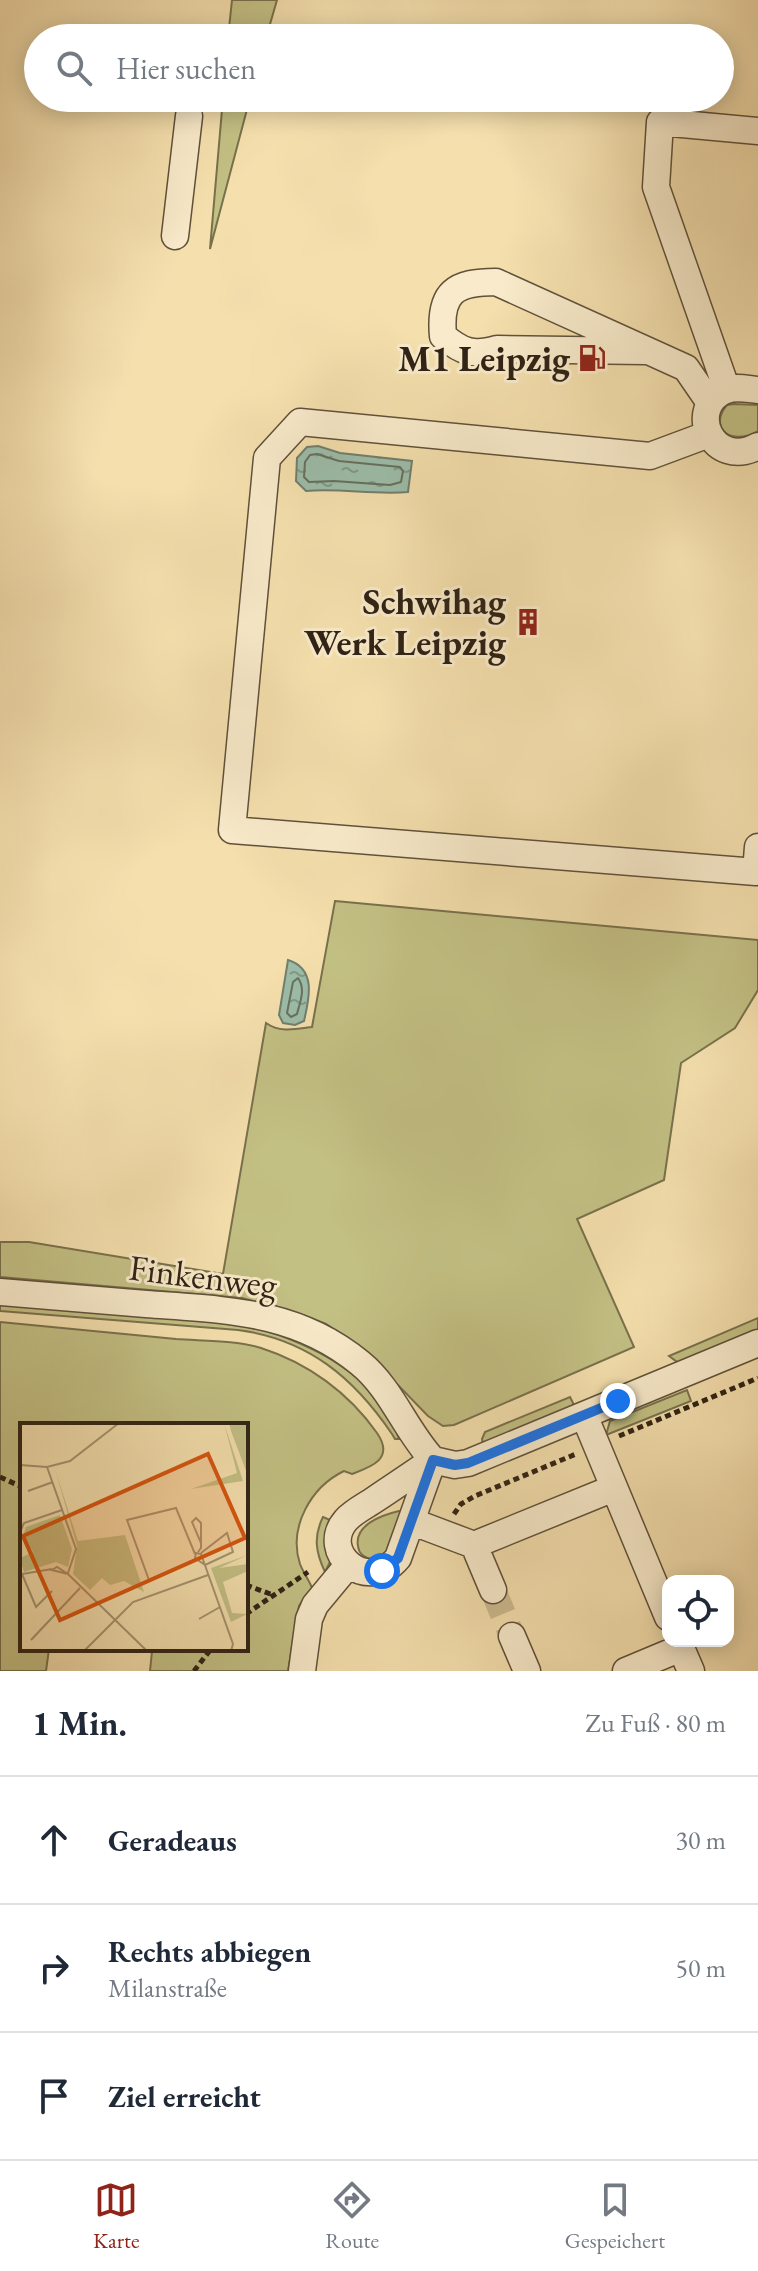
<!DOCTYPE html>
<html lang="de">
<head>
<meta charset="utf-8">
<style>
	:root { --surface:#fff; --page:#f6f6f7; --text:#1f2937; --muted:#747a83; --line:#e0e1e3; --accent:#8f2418 }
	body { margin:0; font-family:"EB Garamond",serif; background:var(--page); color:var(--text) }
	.controls { position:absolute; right:24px; bottom:24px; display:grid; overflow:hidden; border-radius:16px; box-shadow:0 4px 20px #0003 }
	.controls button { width:72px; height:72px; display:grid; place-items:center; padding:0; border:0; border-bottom:2px solid var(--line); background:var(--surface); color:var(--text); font:40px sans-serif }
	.stop { position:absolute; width:24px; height:24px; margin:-18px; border:6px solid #1a73e8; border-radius:50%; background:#fff }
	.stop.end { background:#1a73e8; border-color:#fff; box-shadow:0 2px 8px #0008 }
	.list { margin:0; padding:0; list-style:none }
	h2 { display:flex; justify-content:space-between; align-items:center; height:104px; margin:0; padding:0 32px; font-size:34px }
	h2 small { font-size:26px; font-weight:400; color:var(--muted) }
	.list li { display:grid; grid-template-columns:52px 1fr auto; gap:24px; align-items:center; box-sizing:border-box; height:128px; padding:0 32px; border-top:2px solid var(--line) }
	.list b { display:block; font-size:30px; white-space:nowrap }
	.list p { margin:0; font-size:26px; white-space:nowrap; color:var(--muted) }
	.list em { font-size:26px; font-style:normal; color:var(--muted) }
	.icon { flex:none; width:44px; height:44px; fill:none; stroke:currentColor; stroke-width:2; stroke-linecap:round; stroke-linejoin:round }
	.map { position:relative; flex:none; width:758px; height:1671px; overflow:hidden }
	.search { position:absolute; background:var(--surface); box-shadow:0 4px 20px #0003; left:24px; right:24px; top:24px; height:88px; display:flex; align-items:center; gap:20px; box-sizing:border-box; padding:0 28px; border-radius:44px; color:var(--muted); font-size:30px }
	.sheet { height:488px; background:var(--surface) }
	nav { display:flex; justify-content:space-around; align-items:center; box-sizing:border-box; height:112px; border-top:2px solid var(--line); background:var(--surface); font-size:22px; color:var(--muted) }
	nav a { display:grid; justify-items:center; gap:4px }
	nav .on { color:var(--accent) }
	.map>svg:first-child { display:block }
	.grass { fill:#c3c084; stroke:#79714c; stroke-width:2 }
	.water { fill:url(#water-ripples); stroke:#707f6e; stroke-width:2 }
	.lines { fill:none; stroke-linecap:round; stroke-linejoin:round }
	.shore { stroke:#66705f; stroke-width:2 }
	.minor-tunnel { stroke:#cdb98f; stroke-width:26; stroke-dasharray:26 13; stroke-linecap:butt }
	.minor-casing { stroke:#60513b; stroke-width:29 }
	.path { stroke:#2f2215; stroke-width:5; stroke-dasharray:6 4; stroke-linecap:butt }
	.minor { stroke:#f8eaca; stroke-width:26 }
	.route { stroke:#1a73e8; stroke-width:10 }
	.labels { text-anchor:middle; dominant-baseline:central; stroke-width:6; stroke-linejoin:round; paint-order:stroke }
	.poi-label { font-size:36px; font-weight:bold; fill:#2f2215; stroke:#f8eaca; text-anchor:end }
	.street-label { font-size:36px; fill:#2f2215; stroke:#f8eaca }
	.inset-road { fill:none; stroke:#a59370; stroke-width:2 }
	.view { fill:#d6540d; fill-opacity:0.15; stroke:#d6540d; stroke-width:4 }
	.inset-edge { fill:none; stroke:#2f2215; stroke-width:4 }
</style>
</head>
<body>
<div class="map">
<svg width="758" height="1671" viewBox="0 0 758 1671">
	<defs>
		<pattern id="water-ripples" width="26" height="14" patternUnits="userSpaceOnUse" patternTransform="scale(2)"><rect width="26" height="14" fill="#9cbda9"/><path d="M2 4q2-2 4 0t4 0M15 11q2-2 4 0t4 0" fill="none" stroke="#809988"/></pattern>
	</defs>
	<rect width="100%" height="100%" fill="#f4dfad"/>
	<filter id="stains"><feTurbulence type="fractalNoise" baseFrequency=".0025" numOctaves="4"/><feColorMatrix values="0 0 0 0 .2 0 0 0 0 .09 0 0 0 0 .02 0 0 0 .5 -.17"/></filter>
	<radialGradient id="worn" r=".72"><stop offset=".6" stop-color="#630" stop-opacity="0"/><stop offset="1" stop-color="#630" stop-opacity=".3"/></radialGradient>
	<path class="grass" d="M232,0h45l-11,38h-38z
		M223,98h27l-40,151z
		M734,404l24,1v26c-28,16 -50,-4 -31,-26z
		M335,901l423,39v50l-23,38 -54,35 -17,117 -87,39 57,128 -180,78 -11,1 -15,-10 -65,-67 -37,-25 -23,-9 -61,-17 -242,-21v-35h29l194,32 43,-251c14,10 30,6 46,4z
		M0,1303l246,22c60,16 134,49 153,114h-4l-3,-5c-38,-56 -84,-95 -154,-104l-238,-19z
		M758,1318v13l-78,33 -11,-8z
		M0,1322c59,6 117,11 176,17 27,2 59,1 85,9 47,15 88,45 116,85 18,26 -6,34 -25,41l-8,-3c-33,16 -56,56 -44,93 3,8 9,16 12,24l-13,18 -11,65h-138l2,-20 -14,-2h108v-224h-224v224h27l-3,22h-46z
		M687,1390l4,11 -85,34 4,-14z
		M570,1397l5,10 -92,39 -1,-7 3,-7z
		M399,1511l3,2 -14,39 -18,7c-7,-3 -11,-5 -12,-13 -4,-21 24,-31 41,-35z
		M323,1517l9,4 -1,39 -6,12c-9,-19 -12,-35 -2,-55z"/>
	<path class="water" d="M318,446l22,7 72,8 -4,31c-34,3 -68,-4 -102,-1l-10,-10 1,-23 10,-11z
		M288,960c29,9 21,39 16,61l-9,4 -12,-2 -4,-8z"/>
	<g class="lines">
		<path class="shore" d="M317,454l22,7 61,6 3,4 -2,11 -11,3 -56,-4 -25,1 -5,-5 1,-15 5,-7z
			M298,978c8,11 2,24 -1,36l-6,3 -4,-4 6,-31z"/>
		<path class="minor-tunnel" d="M493,1590l19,46"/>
		<g class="minor-casing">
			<path id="minor" d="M175,236l14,-120
				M646,351l-149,-2c-24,7 -35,3 -54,-13 -4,-44 12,-54 53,-54l190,86 24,35
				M727,390l-71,-203 4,-65 98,9
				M758,390c-11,-1 -22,-4 -32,0 -41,17 -14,81 32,56
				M709,434l-59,22 -350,-34 -33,36 -35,372 524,42 2,-25
				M0,1292c49,4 98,8 146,12 79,6 150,6 214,59 32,26 45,67 73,97
				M584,1415l84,202
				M433,1460l22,5 13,-2 290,-120
				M433,1460l-35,98c-31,37 -80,-6 -52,-38 6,-7 17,-13 25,-18 21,-14 42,-28 62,-42z
				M413,1522l61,23 19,45
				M474,1545l140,-57
				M512,1636l15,35
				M678,1641l13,30
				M302,1671l7,-52 6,-14 34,-41
				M626,1671l55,-23"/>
		</g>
		<path class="path" d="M619,1436l139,-58
			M0,1477l22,10
			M454,1514l7,-10 14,-8 101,-42
			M246,1585l27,10
			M246,1614l62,-42
			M194,1671l17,-22"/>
		<use href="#minor" class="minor"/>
	</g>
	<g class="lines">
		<path class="route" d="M382,1571l16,-13 35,-98 22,5 13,-2 150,-62"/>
	</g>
	<defs>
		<g id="fuel-bare" transform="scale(2.16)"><path d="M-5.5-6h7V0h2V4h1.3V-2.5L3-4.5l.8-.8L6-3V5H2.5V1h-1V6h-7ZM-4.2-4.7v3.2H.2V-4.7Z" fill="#8f2418" stroke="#f8eaca" stroke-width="2.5" paint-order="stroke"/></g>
		<g id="building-bare" transform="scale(2.16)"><path d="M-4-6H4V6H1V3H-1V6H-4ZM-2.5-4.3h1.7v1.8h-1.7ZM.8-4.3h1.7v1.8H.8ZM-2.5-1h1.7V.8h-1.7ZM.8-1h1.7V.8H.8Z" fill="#8f2418" stroke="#f8eaca" stroke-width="2.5" paint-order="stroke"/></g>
	</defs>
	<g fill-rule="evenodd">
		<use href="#fuel-bare" x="592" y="358"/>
		<use href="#building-bare" x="528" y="622"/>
	</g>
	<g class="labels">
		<g class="poi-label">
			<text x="570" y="358">M1 Leipzig</text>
			<text x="506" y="601">Schwihag<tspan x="506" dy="41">Werk Leipzig</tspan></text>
		</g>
		<g class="street-label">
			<text transform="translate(203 1276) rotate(7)">Finkenweg</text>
		</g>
	</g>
	<g transform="translate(20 1423)">
		<rect width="228" height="228" fill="#f4dfad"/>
		<path d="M204,0l19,58 -52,8 46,-16zM35,46l23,72 47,-6 19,57 -20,-11 -14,4 -8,-7 -12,12 -17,-16 4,-28zM40,92l12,34 -4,18 -12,-5 -32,10 -4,-14 13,-6 -10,-15 3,-10z" fill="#c3c084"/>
		<path d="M209,0h18l1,53 -17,-45zM228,132l-29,13 29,-4v7l-25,11 9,31 15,1 -16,8 -20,-54z" fill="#c3c084"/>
		<path class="inset-road" d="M0,42l27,2 23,-6 49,-38M27,44l29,82 -8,24M8,68l25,-9M0,109l4,-9 38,-13M178,129l3,-4v-25l-5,-5 -4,4 9,21M181,130l26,-20 6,19 -28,13M175,131l-19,-46 -49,12 22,60 47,-21M185,142l-10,-7 1,-5 5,1 32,90 -2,7M32,146l-30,5 14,33 16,-16M48,151l-16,-4 5,-3 11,7 79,77M179,196l21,-12M11,217l49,-52M64,228l49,-49 75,-27"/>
		<path class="view" d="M188,31l37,84 -185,82 -37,-84z"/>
		<rect width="228" height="228" class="inset-edge"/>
	</g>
	<rect width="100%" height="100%" filter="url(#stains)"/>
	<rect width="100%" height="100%" fill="url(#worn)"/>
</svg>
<div class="controls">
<button><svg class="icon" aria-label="locate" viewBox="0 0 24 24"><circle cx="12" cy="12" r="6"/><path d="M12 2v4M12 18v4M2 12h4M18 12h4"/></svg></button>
</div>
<div class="stop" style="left:382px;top:1571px"></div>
<div class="stop end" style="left:618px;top:1401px"></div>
<div class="search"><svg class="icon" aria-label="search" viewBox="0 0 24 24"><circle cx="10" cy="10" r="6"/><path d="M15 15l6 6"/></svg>Hier suchen</div>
</div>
<section class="sheet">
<h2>1 Min.<small>Zu Fuß · 80 m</small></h2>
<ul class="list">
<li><svg class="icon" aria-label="ahead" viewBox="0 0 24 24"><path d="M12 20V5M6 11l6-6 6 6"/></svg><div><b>Geradeaus</b></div><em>30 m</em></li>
<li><svg class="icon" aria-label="right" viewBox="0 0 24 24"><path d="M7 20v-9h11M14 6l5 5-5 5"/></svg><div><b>Rechts abbiegen</b><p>Milanstraße</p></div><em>50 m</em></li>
<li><svg class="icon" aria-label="arrive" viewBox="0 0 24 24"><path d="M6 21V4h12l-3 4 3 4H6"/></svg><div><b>Ziel erreicht</b></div></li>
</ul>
</section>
<nav>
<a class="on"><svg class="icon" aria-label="map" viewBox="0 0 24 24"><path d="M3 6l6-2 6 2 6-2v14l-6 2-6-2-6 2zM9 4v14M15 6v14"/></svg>Karte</a>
<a><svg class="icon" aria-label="directions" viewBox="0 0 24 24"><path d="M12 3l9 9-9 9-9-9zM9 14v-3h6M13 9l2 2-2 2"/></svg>Route</a>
<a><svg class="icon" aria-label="saved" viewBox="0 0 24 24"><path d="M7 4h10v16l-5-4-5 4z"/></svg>Gespeichert</a>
</nav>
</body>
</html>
